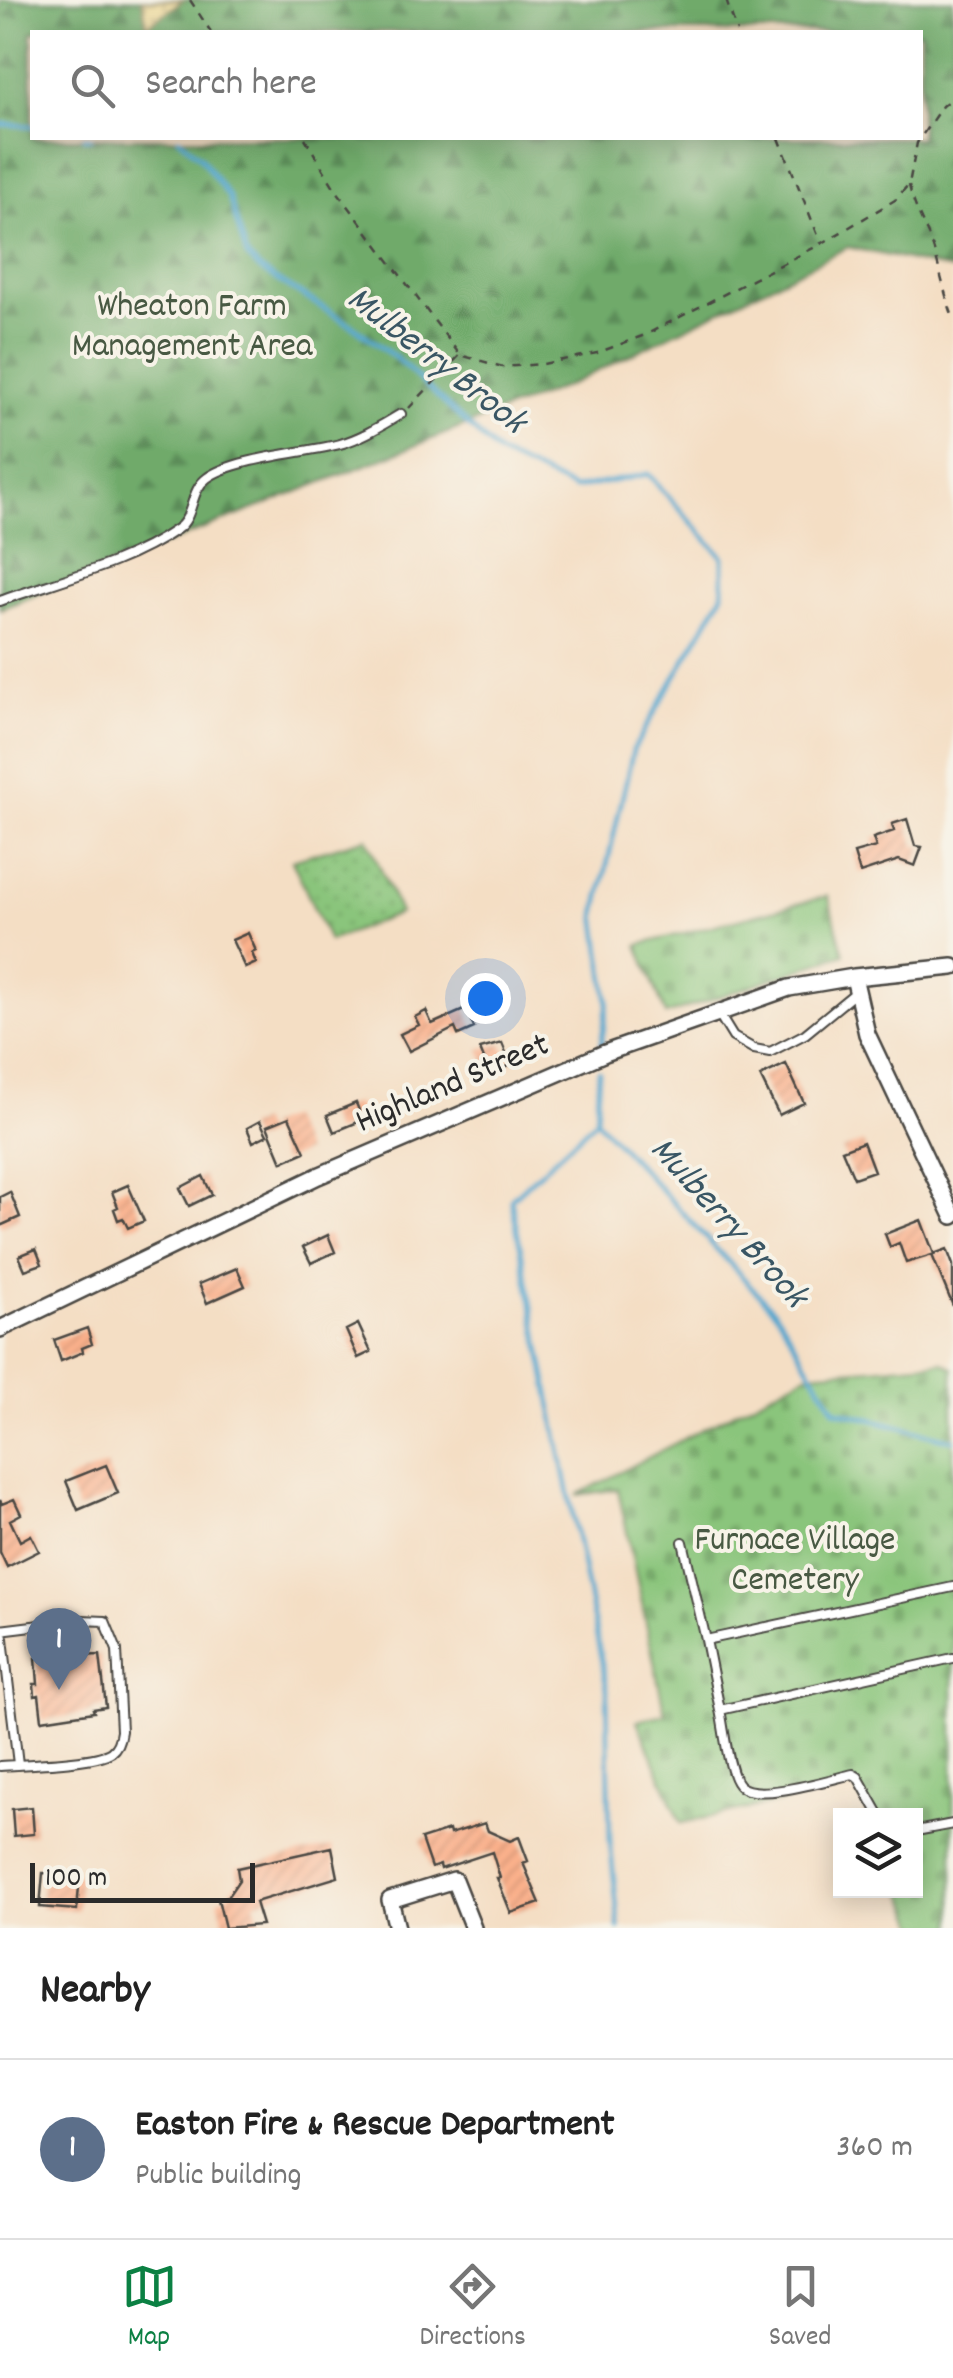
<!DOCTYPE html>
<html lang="en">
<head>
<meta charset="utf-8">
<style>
	:root { --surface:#fff; --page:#f2f2f2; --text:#222; --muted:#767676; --line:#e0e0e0; --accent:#0b8043 }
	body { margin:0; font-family:Dekko,sans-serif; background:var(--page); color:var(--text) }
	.controls { position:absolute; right:30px; bottom:30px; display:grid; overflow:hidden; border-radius:0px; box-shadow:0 5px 25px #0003 }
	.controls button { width:90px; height:90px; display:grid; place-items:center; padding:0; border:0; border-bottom:2px solid var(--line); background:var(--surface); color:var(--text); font:50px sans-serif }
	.scale { position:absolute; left:30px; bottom:25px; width:225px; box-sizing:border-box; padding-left:10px; border:5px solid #2b2b2b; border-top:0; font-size:28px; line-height:35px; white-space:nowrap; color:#2b2b2b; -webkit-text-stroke:8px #f7f3e8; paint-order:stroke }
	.you { position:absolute; left:485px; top:998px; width:35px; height:35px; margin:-25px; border:8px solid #fff; border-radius:50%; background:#1a73e8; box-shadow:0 0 0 15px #1a73e833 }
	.badge { display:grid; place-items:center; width:65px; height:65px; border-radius:50%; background:var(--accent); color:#fff; font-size:32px; font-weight:700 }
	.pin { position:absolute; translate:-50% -82px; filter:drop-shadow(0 2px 5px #0008) }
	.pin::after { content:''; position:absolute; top:52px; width:35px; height:30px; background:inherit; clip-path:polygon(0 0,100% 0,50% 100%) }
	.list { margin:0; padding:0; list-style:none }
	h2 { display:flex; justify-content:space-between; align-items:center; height:130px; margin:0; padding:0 40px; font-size:42px }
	h2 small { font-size:32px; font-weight:400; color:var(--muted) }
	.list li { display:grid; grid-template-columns:65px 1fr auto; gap:30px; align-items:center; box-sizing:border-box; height:180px; padding:0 40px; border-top:2px solid var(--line) }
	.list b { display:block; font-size:38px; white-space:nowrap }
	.list p { margin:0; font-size:32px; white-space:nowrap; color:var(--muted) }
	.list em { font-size:32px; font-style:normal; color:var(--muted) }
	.icon { flex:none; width:55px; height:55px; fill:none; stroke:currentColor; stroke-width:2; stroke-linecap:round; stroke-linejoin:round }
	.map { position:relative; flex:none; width:953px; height:1928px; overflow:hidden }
	.search { position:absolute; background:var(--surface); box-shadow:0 5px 25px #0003; left:30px; right:30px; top:30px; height:110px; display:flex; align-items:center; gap:25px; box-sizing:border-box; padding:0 35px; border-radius:0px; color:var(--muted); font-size:38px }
	.sheet { height:310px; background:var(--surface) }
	nav { display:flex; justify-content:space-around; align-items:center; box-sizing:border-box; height:140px; border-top:2px solid var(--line); background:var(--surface); font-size:28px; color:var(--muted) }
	nav a { display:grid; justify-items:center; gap:5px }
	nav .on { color:var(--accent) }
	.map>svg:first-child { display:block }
	.green { fill:url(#green-dots); stroke:#5a7853; stroke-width:2.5 }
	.forest { fill:url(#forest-firs); stroke:#4d6a4b; stroke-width:2.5; fill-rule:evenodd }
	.sand { fill:url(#sand-dots); stroke:#8c8264; stroke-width:2.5 }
	.cemetery { fill:url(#cemetery-stones); stroke:#5a7853; stroke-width:2.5 }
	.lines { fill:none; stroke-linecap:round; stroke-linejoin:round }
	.stream { stroke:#52a6ce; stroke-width:5 }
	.building { fill:url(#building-hatch) }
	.service-casing { stroke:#494642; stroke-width:12 }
	.minor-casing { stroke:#494642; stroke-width:20 }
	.path { stroke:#494642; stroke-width:2.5; stroke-dasharray:8 8; stroke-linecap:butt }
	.service { stroke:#fff; stroke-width:8 }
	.minor { stroke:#fff; stroke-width:15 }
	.labels { text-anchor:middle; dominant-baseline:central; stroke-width:8; stroke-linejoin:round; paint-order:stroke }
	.park-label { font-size:35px; fill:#485943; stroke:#f7f3e8 }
	.street-label { font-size:35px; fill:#2b2b2b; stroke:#f7f3e8 }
	.water-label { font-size:38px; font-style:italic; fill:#395664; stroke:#f7f3e8 }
</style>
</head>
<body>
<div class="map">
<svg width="953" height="1928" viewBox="0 0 953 1928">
	<defs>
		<pattern id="green-dots" width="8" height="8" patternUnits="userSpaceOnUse" patternTransform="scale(2.5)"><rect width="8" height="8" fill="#8ac57b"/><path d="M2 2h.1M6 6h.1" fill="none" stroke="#77a96a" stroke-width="1.8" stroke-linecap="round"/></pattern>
		<pattern id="forest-firs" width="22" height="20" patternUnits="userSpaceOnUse" patternTransform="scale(2.5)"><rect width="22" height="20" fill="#6faa6b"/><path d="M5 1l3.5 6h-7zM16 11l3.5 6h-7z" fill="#5b8b58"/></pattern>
		<pattern id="sand-dots" width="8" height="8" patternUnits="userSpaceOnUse" patternTransform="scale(2.5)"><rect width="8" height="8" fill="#eeda9e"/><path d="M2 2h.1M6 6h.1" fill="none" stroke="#cb8" stroke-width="1.8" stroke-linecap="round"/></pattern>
		<pattern id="cemetery-stones" width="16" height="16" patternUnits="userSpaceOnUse" patternTransform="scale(2.5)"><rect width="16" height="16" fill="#8ac57b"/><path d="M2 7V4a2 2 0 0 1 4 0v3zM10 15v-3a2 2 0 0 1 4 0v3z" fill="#77a96a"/></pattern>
		<pattern id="building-hatch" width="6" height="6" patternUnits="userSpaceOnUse" patternTransform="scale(2.5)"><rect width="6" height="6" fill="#fab08b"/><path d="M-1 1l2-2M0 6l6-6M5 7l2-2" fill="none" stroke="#d69878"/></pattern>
	</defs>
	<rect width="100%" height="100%" fill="#f7f3e8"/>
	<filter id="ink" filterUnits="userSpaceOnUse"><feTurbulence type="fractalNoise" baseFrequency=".01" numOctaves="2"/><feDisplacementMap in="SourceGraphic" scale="20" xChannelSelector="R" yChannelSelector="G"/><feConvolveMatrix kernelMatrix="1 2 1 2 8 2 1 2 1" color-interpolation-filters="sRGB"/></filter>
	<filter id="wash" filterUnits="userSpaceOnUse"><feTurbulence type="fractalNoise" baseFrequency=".0048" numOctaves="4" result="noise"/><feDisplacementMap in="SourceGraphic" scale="40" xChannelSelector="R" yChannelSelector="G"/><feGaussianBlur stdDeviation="2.25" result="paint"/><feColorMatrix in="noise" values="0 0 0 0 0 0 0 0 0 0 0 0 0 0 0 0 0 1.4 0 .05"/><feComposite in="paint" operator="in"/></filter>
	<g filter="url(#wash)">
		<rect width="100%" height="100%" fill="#f4dec4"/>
		<path class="green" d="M367,838l33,75 -71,28 -37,-81z"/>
		<path class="forest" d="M0,0h953v270l-105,-23 -279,138 -569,224zM32,32h888v106h-888z"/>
		<path class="sand" d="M142,0h41l-36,26z"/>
		<path class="cemetery" d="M828,896l16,58 -178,61 -28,-70z
			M943,1362l10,6v560h-34l-16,-37 13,-1v-74l-47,-1 -13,-29 -175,37 -44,-102 28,-7 -47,-225 -41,6 232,-122z"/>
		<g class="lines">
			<path class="stream" d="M0,124l32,2
				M84,138h6
				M179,138l21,19 29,40 18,59 14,14 92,56 44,33 102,95 75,35 74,-15 75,83v37l-90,156 -37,164 12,88 -7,42
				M599,1071l-3,49 181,194 58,96 118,30
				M596,1120l-85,79 96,490 3,152 9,87"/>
		</g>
		<g id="blocks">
			<path class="building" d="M907,819l8,27 7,1 -7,19 -16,-6 -39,13 -6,-20 22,-6 -3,-9 21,-7 -2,-7z
				M248,933l8,18 -4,2 4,10 -11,5 -13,-28z
				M466,1009l8,19 -16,7 -3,-7 -46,23 -9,-17 19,-9 -4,-8 11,-6 6,13z
				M502,1043l9,22 -21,9 -10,-25z
				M786,1064l18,39 -25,12 -19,-39z
				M356,1103l7,17 -29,12 -7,-17z
				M289,1117l16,35 -23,10 -15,-36z
				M260,1121l7,14 -14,7 -6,-14z
				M863,1142l11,29 -20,7 -12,-28z
				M203,1176l9,19 -23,11 -9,-18z
				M128,1185l16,36 -16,7 -5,-10 -5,2 -4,-11 4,-2 -6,-15z
				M10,1192l10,25 -20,9v-29z
				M921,1220l13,34 13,-5 6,16v41l-21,-51 -26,8 -7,-20 -9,4 -5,-13z
				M328,1235l7,17 -24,11 -8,-16z
				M36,1249l6,15 -17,6 -6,-14z
				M237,1268l8,18 -38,17 -8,-19z
				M358,1324l13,28 -13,6 -12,-28z
				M87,1328l5,16 -10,4 1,4 -22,9 -7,-21z
				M106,1465l12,28 -40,17 -12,-29z
				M14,1499l7,15 -11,6 10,21 11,-6 8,16 -32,16 -7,-15v-52l2,4z
				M100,1655l6,52 -13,2 1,3 -52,8 -3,-25 -4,1 -1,-12h4l-2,-26z
				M32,1807l2,27 -20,2 -2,-27z
				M485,1823l3,8 22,10 9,-4 9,24 -5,2 17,40 -29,10 -14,-35h3l-8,-26 -51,17 -1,-4 -9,3 -10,-29 28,-9 1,4z
				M332,1847l6,30 -83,25 7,23 -37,3 -7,-29 10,-3 11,-16 -2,-12z
				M43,1873l37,2 -3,35 -37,-3z"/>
		</g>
	</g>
	<g filter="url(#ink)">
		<use href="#blocks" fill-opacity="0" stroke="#494642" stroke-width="2.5"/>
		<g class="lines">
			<g class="service-casing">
				<path id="service" d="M0,601c58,-21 126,-36 177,-72 18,-12 12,-38 30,-51 27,-20 98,-25 133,-34 22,-6 42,-19 61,-30
					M717,1011l16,26 21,12 16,3 35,-18 50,-41
					M683,1542l23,98
					M0,1630l81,-10 24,1 12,29 4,81c-1,8 -3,16 -10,21 -17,11 -88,12 -111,14
					M2,1630l16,134
					M720,1710l-14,-70 247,-53
					M880,1816l-22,-39 -5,-3c-23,5 -98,29 -114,11 -11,-12 -15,-58 -19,-75l233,-52
					M916,1831l37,-7"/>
			</g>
			<g class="minor-casing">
				<path id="minor" d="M854,977l13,57 86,182
					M0,1329l318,-153 287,-123 184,-65 65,-11 99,-10
					M397,1928l-7,-28 64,-20 19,48"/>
			</g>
			<path class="path" d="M190,0l21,32
				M726,0l11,32
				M305,138l29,49 126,168 43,12 40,-3 54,-11 48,-18 176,-91 74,-44 14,-16 8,-41 25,-37 11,-9
				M779,138l42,105
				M909,185c5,25 19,45 26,69 6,21 10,42 18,63
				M409,408l50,-52"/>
			<use href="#service" class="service"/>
			<use href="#minor" class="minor"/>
		</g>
	</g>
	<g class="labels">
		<g class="park-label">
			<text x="192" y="308">Wheaton Farm<tspan x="192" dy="40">Management Area</tspan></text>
			<text x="795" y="1542">Furnace Village<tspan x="795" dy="40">Cemetery</tspan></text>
		</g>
		<g class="street-label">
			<text transform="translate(453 1085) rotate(-23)">Highland Street</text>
		</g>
		<g class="water-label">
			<text transform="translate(435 362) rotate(38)">Mulberry Brook</text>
			<text transform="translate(727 1224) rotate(48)">Mulberry Brook</text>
		</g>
	</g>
</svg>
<div class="controls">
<button><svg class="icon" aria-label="layers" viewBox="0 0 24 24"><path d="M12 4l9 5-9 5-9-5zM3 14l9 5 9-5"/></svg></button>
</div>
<div class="scale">100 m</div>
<div class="you"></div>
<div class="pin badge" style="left:59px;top:1690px;background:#5c6f8a">1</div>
<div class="search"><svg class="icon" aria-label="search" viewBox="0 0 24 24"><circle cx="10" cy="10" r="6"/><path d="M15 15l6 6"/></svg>Search here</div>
</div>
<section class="sheet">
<h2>Nearby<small></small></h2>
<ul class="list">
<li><span class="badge" style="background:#5c6f8a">1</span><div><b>Easton Fire &amp; Rescue Department</b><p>Public building</p></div><em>360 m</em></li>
</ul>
</section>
<nav>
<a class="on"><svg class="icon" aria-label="map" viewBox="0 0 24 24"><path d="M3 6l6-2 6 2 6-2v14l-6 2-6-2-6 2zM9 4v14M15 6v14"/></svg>Map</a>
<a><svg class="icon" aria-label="directions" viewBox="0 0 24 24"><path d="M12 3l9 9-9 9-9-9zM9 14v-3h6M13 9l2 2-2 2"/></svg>Directions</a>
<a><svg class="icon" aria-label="saved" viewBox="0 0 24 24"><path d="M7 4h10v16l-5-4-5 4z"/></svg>Saved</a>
</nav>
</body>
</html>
